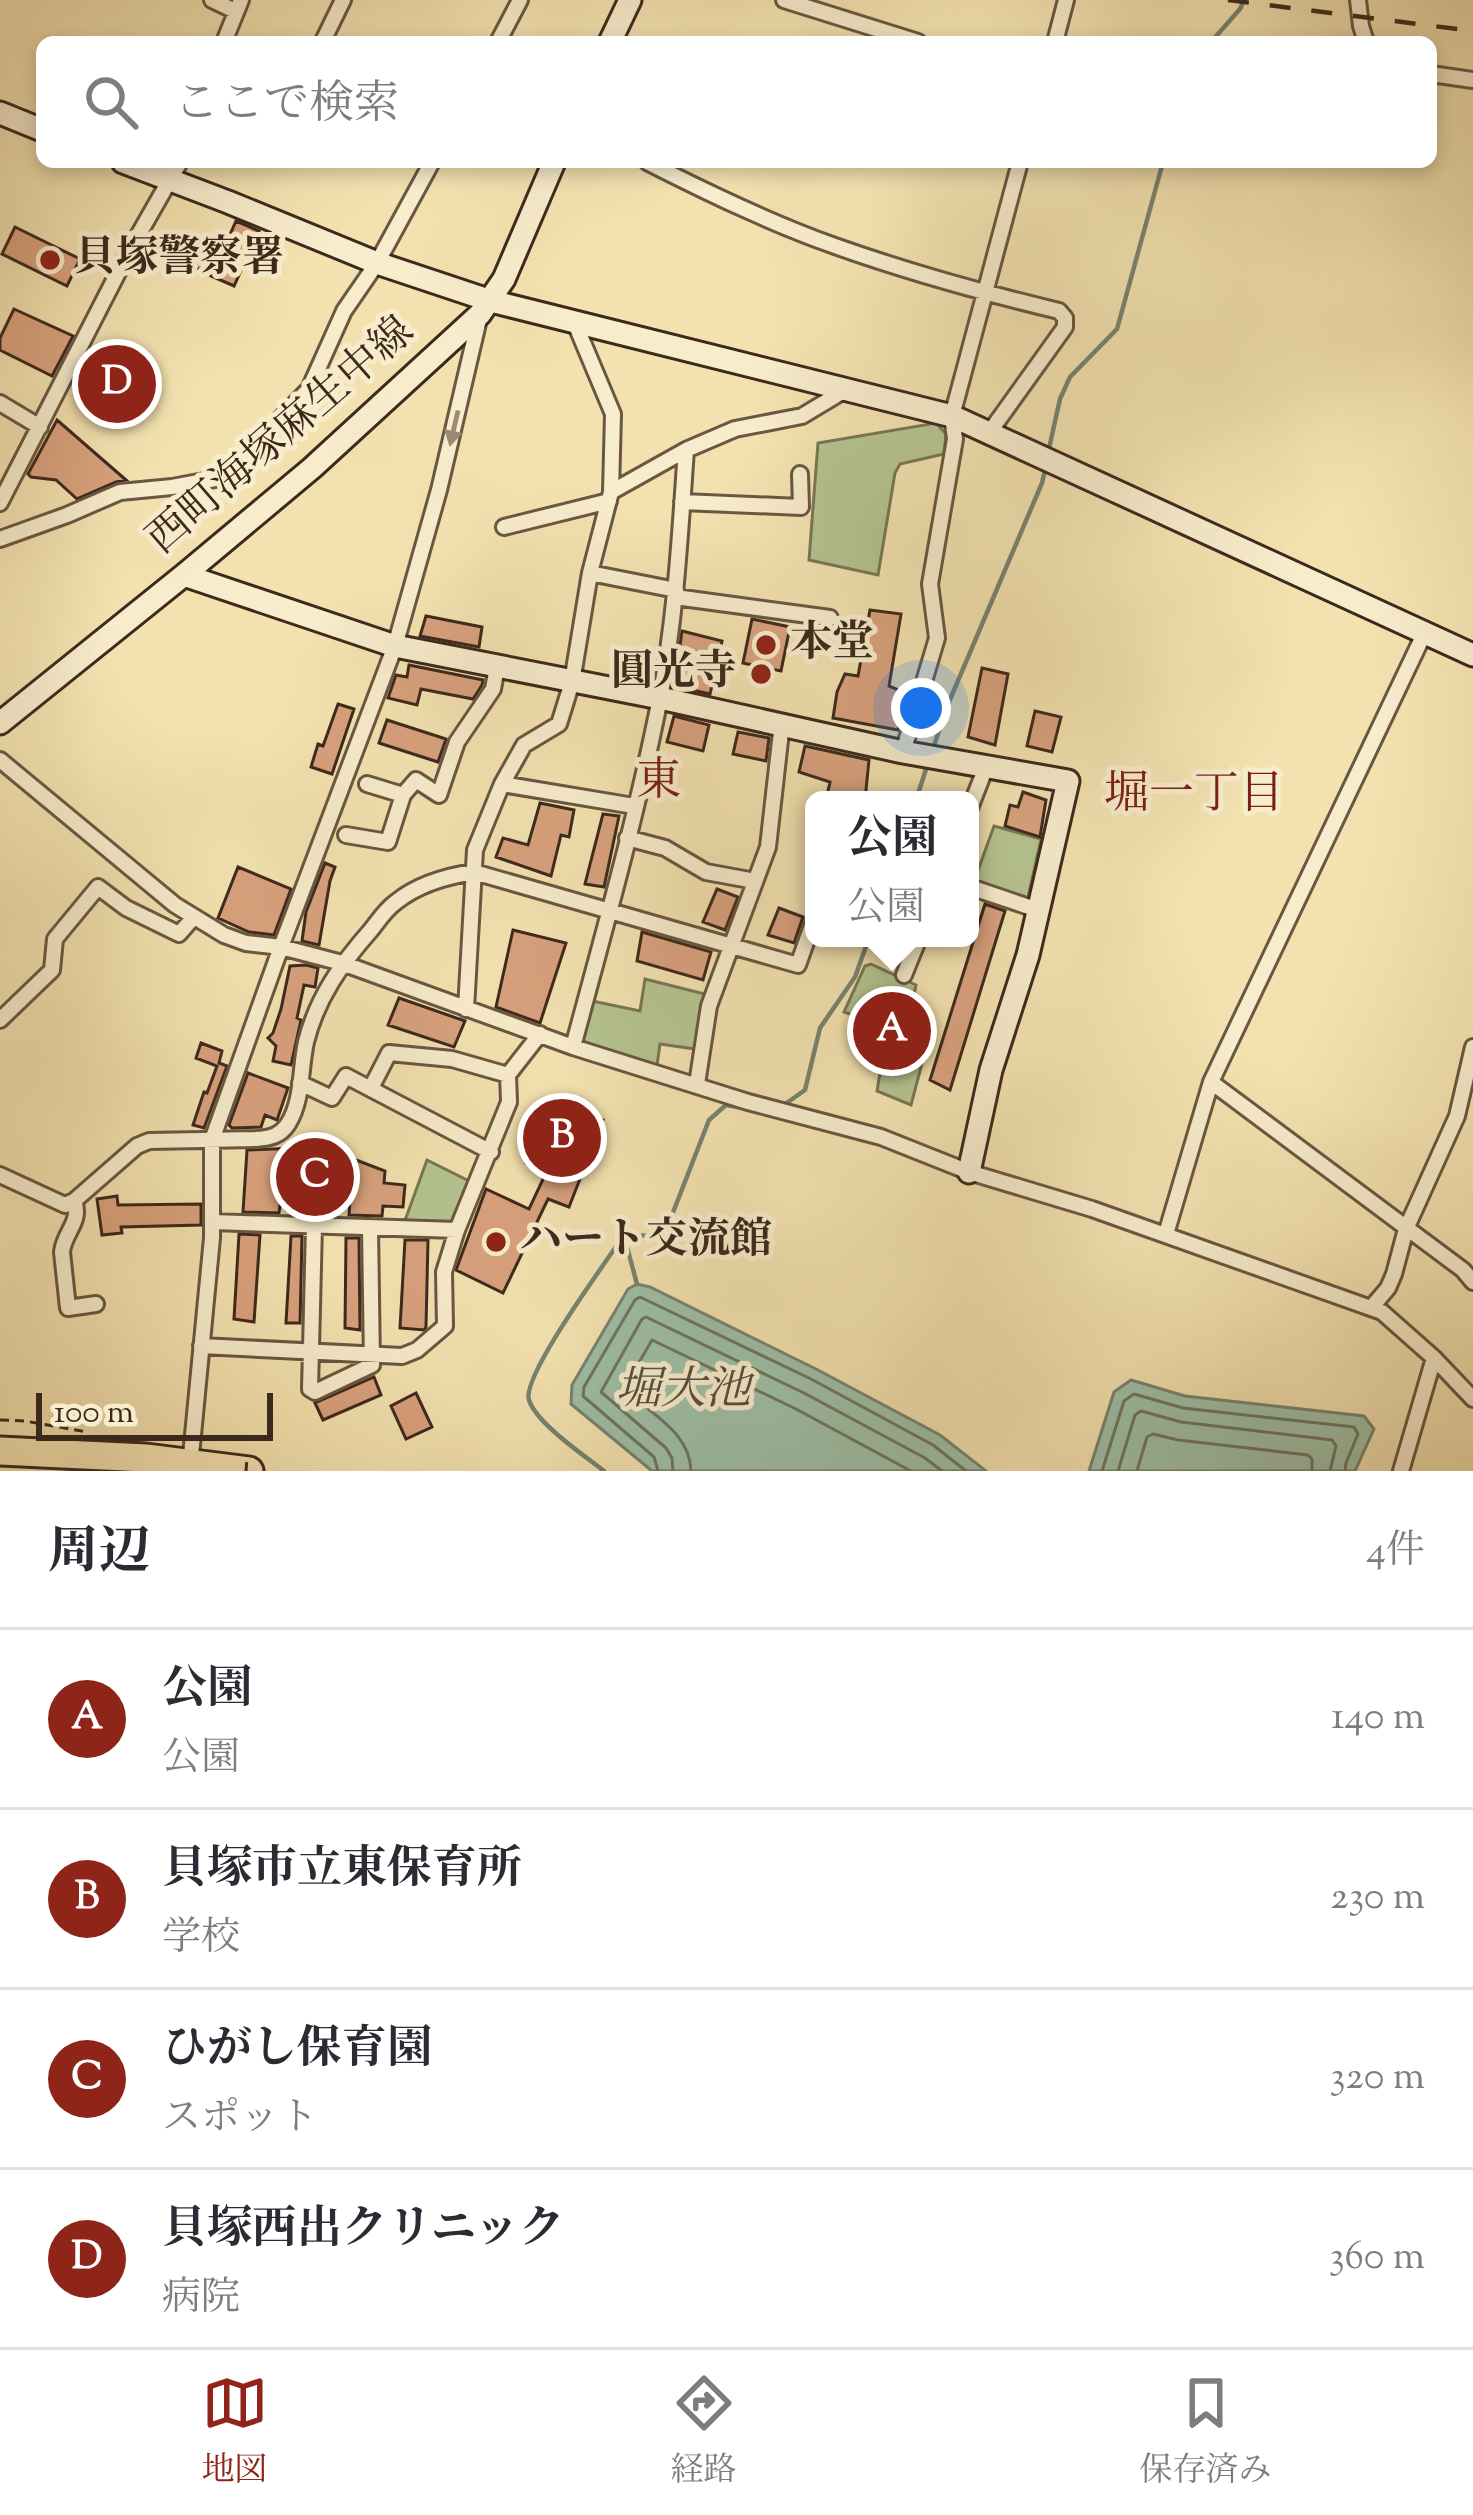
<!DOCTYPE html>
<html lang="ja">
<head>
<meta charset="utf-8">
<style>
	:root { --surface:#fff; --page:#f2f2f3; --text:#2b2b33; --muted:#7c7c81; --line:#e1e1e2; --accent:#8f2418 }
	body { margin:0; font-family:"Sorts Mill Goudy","Noto Serif JP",serif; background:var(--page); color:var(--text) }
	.scale { position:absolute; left:36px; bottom:30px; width:237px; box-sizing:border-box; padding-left:12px; border:6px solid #3d291c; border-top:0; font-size:33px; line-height:42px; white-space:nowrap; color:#3d291c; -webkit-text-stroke:9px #f7eccc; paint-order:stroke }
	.you { position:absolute; left:921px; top:708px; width:42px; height:42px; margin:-30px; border:9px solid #fff; border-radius:50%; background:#1a73e8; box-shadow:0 0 0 18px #1a73e833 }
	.badge { display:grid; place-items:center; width:78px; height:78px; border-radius:50%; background:var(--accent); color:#fff; font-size:39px; font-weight:700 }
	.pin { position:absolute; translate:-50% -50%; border:6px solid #fff; box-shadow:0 3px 12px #0006 }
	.popup { position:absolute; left:805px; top:791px; width:174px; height:156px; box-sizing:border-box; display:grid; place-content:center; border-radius:18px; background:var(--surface); filter:drop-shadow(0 3px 9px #0005); font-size:39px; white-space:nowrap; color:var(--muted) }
	.popup b { font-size:45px; color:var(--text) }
	.popup::after { content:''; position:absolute; left:50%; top:100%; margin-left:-24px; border:24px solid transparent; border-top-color:var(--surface) }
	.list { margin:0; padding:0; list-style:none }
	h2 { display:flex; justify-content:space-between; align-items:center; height:156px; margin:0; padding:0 48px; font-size:51px }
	h2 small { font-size:39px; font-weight:400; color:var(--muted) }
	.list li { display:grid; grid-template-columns:78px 1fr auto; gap:36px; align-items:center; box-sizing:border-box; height:180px; padding:0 48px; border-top:3px solid var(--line) }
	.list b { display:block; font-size:45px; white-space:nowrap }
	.list p { margin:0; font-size:39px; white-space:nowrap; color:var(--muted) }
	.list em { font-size:39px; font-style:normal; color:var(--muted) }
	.icon { flex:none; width:66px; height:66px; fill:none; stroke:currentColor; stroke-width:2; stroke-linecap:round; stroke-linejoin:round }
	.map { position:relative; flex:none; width:1473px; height:1471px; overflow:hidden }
	.search { position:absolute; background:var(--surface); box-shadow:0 6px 18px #0003; left:36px; right:36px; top:36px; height:132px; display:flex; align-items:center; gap:30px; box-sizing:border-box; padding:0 42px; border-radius:18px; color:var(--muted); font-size:45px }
	.sheet { height:876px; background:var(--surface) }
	nav { display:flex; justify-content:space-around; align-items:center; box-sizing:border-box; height:168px; border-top:3px solid var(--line); background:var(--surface); font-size:33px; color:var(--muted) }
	nav a { display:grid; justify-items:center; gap:6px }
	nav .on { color:var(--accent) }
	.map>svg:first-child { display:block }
	.green { fill:#b5c490; stroke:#797656; stroke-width:3 }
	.water { fill:#9dbfa6; stroke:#77836f; stroke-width:3 }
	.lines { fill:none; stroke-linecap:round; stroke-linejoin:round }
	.shore { stroke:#6d7461; stroke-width:3 }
	.stream { stroke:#77836f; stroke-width:4.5 }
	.building { fill:#d8a17d; stroke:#3d291c; stroke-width:3 }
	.street-casing { stroke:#6a5741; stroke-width:20 }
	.secondary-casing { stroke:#3d291c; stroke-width:27 }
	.highway-casing { stroke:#3d291c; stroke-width:33 }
	.path { stroke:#3d291c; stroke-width:3; stroke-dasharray:9 6; stroke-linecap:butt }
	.street { stroke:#f7eccc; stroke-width:14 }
	.secondary { stroke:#f7eccc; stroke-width:21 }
	.highway { stroke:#f3e2b0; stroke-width:27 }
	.rail { stroke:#3d291c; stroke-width:4.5; stroke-dasharray:21 21; stroke-linecap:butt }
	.path-bridge { stroke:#3d291c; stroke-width:3; stroke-dasharray:9 6; stroke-linecap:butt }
	.oneway { fill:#9a8a74 }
	.poi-dot { fill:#8f2418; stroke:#f7eccc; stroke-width:4.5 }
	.labels { text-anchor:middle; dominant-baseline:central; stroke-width:10; stroke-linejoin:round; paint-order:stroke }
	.poi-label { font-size:42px; font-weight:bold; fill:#3d291c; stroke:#f7eccc; text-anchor:start }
	.street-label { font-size:42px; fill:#3d291c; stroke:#f7eccc }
	.neighbourhood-label { font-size:45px; fill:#7a1f14; stroke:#f7eccc }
	.water-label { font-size:45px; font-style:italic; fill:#554e3e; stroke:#f7eccc }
</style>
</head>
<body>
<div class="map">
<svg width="1473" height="1471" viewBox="0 0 1473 1471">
	<rect width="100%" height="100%" fill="#f3e2b0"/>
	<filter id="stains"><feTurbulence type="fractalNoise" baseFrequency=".00167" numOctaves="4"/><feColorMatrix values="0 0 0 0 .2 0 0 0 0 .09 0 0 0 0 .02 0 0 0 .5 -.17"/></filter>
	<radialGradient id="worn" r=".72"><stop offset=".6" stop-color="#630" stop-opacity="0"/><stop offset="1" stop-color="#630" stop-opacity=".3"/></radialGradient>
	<path class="green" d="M936,423l10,11 -2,20 -44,10 -5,9 -17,102 -69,-15 9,-117z
		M994,826l47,13 -15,67 -54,-19z
		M871,964l45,21 -9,41 22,11 -18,68 -34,-14 8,-48 -20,-3 4,-20 -25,-8 21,-46z
		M645,979l68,17 -11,54 -42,-6 -4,28 -83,-25 10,-48 57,12z
		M427,1160l48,24 -18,46 -54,-4z"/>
	<path class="water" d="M637,1284l13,3 166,82 124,66 46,36h-334l-81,-67 1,-19 56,-96z
		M1131,1380l54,16 179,20 10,13 -19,42h-266l25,-79z"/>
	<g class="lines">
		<path class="shore" d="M658,1471l-4,-14 -71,-61 1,-9 51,-87 5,-3 171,82 122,66 33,26
			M673,1471l-1,-13 -6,-10 -65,-56 41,-73 4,-2 158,76 121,65 17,13
			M691,1471c-1,-40 -42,-57 -67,-83l28,-48 144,69 115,62
			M1102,1471l22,-70 10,-7 49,14 171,19 4,7 -12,29 -1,8
			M1118,1471l17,-56 6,-4 40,11 151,18 4,6 -6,25
			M1137,1471l10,-34 6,-3 25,6 130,15 4,4v12"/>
		<path class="stream" d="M1211,42l29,-33 4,-9
			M1048,453l12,-54 10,-22 47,-48 46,-167
			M933,749l13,-40 96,-226 4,-18
			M916,800l11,-34
			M781,1107l24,-17 15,-62 35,-51 14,-39
			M637,1284l-13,-48c14,-3 27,3 41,-3l44,-113 17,-15 28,5
			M604,1471c-19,-15 -68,-48 -75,-71 -8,-23 77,-138 93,-162"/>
	</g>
	<path class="building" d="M236,221l23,10 -25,55 -23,-10 1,-2 -53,-21 7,-19 55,21z
		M15,227l65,32 -13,27 -65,-32z
		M14,309l59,27 -21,40 -52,-26v-12z
		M108,346l41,16 -24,59 -40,-16z
		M57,420l69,60 -10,2 -39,17 -21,-19 -25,-3 -3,-3z
		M870,610l31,4 -12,72 19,8 -10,36 -65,-12 4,-26 8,-18 13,2z
		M426,616l56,11 -3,20 -59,-11z
		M752,619l38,8 -9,44 -38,-8z
		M682,631l40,10 -12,53 -36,-8z
		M409,665l74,15 -1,5 -9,14 -52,-10 -4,16 -29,-7 8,-23 11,2z
		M982,668l26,6 -13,71 -27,-8z
		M338,704l16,5 -22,65 -21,-7 7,-23 5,2z
		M1035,711l26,6 -9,35 -25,-6z
		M674,716l35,9 -6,26 -36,-9z
		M387,720l59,19 -8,23 -59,-19z
		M738,732l31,6 -3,23 -33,-7z
		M805,746l64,14 -4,40h-39l4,-18 -31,-10z
		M1023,792l23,8 -6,37 -35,-11 5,-21 8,2z
		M540,803l34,7 -5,27 -8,-2 -10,41 -55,-19 7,-19 25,7z
		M603,814l16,2 -15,71 -19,-3z
		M325,863l10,4 -5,14 -11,64 -17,-4 4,-29z
		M238,867l53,22 -17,46 -25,-3 -31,-14z
		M717,889l21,8 -13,33 -22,-8z
		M985,904l20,7 -55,179 -20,-10z
		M779,908l24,9 -9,26 -26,-8z
		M513,930l53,13 -26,80 -44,-16z
		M642,932l69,20 -8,28 -66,-19z
		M306,965l12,3 -3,19 -11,-2 -7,33 4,2 -10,45 -18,-4 3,-15 -8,-8 5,-5 8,-24 9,-43z
		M399,998l66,23 -11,26 -66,-22z
		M201,1043l21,8 -3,12 8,3 -23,62 -11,-3 11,-33 3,1 10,-27 -21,-8z
		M248,1073l40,15 -11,32 -12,-5 -4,12 -29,1 -3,-3z
		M567,1108l36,12 -34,87 -21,-8 -45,94 -47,-23 30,-81 43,20 17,-36 -20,-10 8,-19 18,7z
		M322,1147l63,24 -1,12 21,2 -2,22 -20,-1 -1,10 -33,-1 2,-30 -68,-2 -4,30 -36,-1 4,-62z
		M117,1196l1,9 83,-1v21l-80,2 1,6 -20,2 -5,-36z
		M239,1234l21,1 -6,87 -20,-3z
		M291,1236h11l-2,87h-14z
		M346,1238h13l1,92 -15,-2z
		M405,1240h23l-2,87 -2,3 -24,-2z
		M374,1377l7,18 -58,25 -8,-17z
		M416,1393l16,34 -26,12 -15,-33z"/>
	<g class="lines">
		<g class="street-casing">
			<path id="street" d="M212,0l23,11
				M784,0l134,42
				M1358,0l3,26 5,16
				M224,42l17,-42
				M325,42l-2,-1 20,-41
				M498,42l22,-42
				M1055,42l11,-42
				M1431,74l42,6
				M647,162c61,31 123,61 188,84 73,26 149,47 224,65l6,7v9l-76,106
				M0,403l40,24
				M611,492l75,-42 49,-21 67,-13 45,-27
				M682,502l119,5 -1,-33
				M0,503l127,-248 53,-93
				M504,527l105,-26
				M0,539l67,-24 53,-23 52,-5 43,-8 20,-13 74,-77 35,-78 33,-48 55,-101
				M590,573l86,17
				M675,597l155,21
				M903,752l34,-114 -7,-54 25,-145 -3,-23 68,-254
				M0,760l175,145 49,30 22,8 35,4 61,16 231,84 175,55 133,35 88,35 123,37 290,103 52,46 39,41
				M367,784l36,11
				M502,784l132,22
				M970,808l16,-41
				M346,835l42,7 15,-47 13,-15 23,15 18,-53 36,-53 4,-22
				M627,838l38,10 41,24 49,9
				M970,887l68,23
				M904,975l15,-37
				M466,1009l9,-159 27,-66 22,-39 35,-21 13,-42 18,-109 21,-81 2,-78 -39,-93
				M0,1020l52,-50 3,-31 43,-52 28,21 53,26 14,-16
				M573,1047c31,-116 64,-232 87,-349 16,-82 20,-165 26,-248
				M1211,1082l252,188 10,12
				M300,1083l32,15 14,-22 145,76
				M697,1084l12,-78 59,-159 14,-124
				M371,1088l18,-35 63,6 56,16
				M0,1175l65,30 9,-4 63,-55 12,-5 107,-2c14,-1 24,-3 32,-15 15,-24 12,-55 18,-82 11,-44 35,-78 65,-112 7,-9 15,-21 25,-28 21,-17 51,-26 78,-30l324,93 16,-45
				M74,1201c8,21 -10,31 -12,51l6,56 28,-4
				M212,1222l245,8
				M314,1225l-4,164 5,3 57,-27 -2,-138
				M1166,1234l45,-152 214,-450
				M1371,1308l17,-20 6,-14 12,-45 51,-113 16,-69
				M201,1346l201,10 15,-6 28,-24 -1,-54 13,-42 52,-128 -1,-27 32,-41
				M190,1466l22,-228v-98l69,-193 114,-301 44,-156 41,-175
				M1401,1471l33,-113"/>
		</g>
		<g class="secondary-casing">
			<path id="secondary" d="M610,42l20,-42
				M0,113l42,17
				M123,162l105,40 149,61 114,38 461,115 521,239
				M184,575l211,71 265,52 243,54 165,29 -40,174 -37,115 -22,102
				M0,723l184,-148 128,-107 168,-154 24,-35 50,-117"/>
		</g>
		<g class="highway-casing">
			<path id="highway" d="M0,1451l146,7 103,13"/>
		</g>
		<path class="path" d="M0,1420l25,1 62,11"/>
		<use href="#street" class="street"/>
		<use href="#secondary" class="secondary"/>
		<use href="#highway" class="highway"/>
		<path class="rail" d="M1228,0l245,31"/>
		<path class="path-bridge" d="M246,1471l1,-13"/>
	</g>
	<defs><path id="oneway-solid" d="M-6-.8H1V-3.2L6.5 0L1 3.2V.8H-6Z" transform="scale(3)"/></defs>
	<use class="oneway" href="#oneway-solid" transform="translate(454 428) rotate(103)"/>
	<g class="poi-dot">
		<circle cx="50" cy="260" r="12"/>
		<circle cx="766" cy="645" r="12"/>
		<circle cx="761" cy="674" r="12"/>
		<circle cx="496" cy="1242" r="12"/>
	</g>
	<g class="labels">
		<g class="poi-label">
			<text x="74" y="260">貝塚警察署</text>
			<text x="790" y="645">本堂</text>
			<text x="737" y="674" text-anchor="end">圓光寺</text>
			<text x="520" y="1242">ハート交流館</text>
		</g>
		<g class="street-label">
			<text transform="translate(282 437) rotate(-41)">西町海塚麻生中線</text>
		</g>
		<g class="neighbourhood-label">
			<text x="659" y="783">東</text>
			<text x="1194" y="796">堀一丁目</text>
		</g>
		<g class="water-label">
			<text x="683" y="1392">堀大池</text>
		</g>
	</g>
	<rect width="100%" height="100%" filter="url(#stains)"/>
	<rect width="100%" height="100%" fill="url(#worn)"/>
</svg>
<div class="scale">100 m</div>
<div class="you"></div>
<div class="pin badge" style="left:892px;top:1031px">A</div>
<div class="popup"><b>公園</b>公園</div>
<div class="pin badge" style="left:562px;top:1138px">B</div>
<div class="pin badge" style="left:315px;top:1177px">C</div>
<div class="pin badge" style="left:117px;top:384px">D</div>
<div class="search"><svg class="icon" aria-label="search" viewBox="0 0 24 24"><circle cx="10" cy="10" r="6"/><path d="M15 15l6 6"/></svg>ここで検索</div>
</div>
<section class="sheet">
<h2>周辺<small>4件</small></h2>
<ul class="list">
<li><span class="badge">A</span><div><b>公園</b><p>公園</p></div><em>140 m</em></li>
<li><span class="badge">B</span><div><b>貝塚市立東保育所</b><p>学校</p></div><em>230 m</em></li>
<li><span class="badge">C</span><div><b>ひがし保育園</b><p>スポット</p></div><em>320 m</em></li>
<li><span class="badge">D</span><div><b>貝塚西出クリニック</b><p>病院</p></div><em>360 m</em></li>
</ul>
</section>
<nav>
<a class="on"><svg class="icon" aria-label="map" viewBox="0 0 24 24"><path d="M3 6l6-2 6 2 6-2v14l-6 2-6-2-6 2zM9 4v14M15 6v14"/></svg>地図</a>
<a><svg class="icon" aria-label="directions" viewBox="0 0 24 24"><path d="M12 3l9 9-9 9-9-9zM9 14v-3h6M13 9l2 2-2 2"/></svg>経路</a>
<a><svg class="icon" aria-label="saved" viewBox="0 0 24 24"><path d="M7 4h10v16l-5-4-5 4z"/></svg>保存済み</a>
</nav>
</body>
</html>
